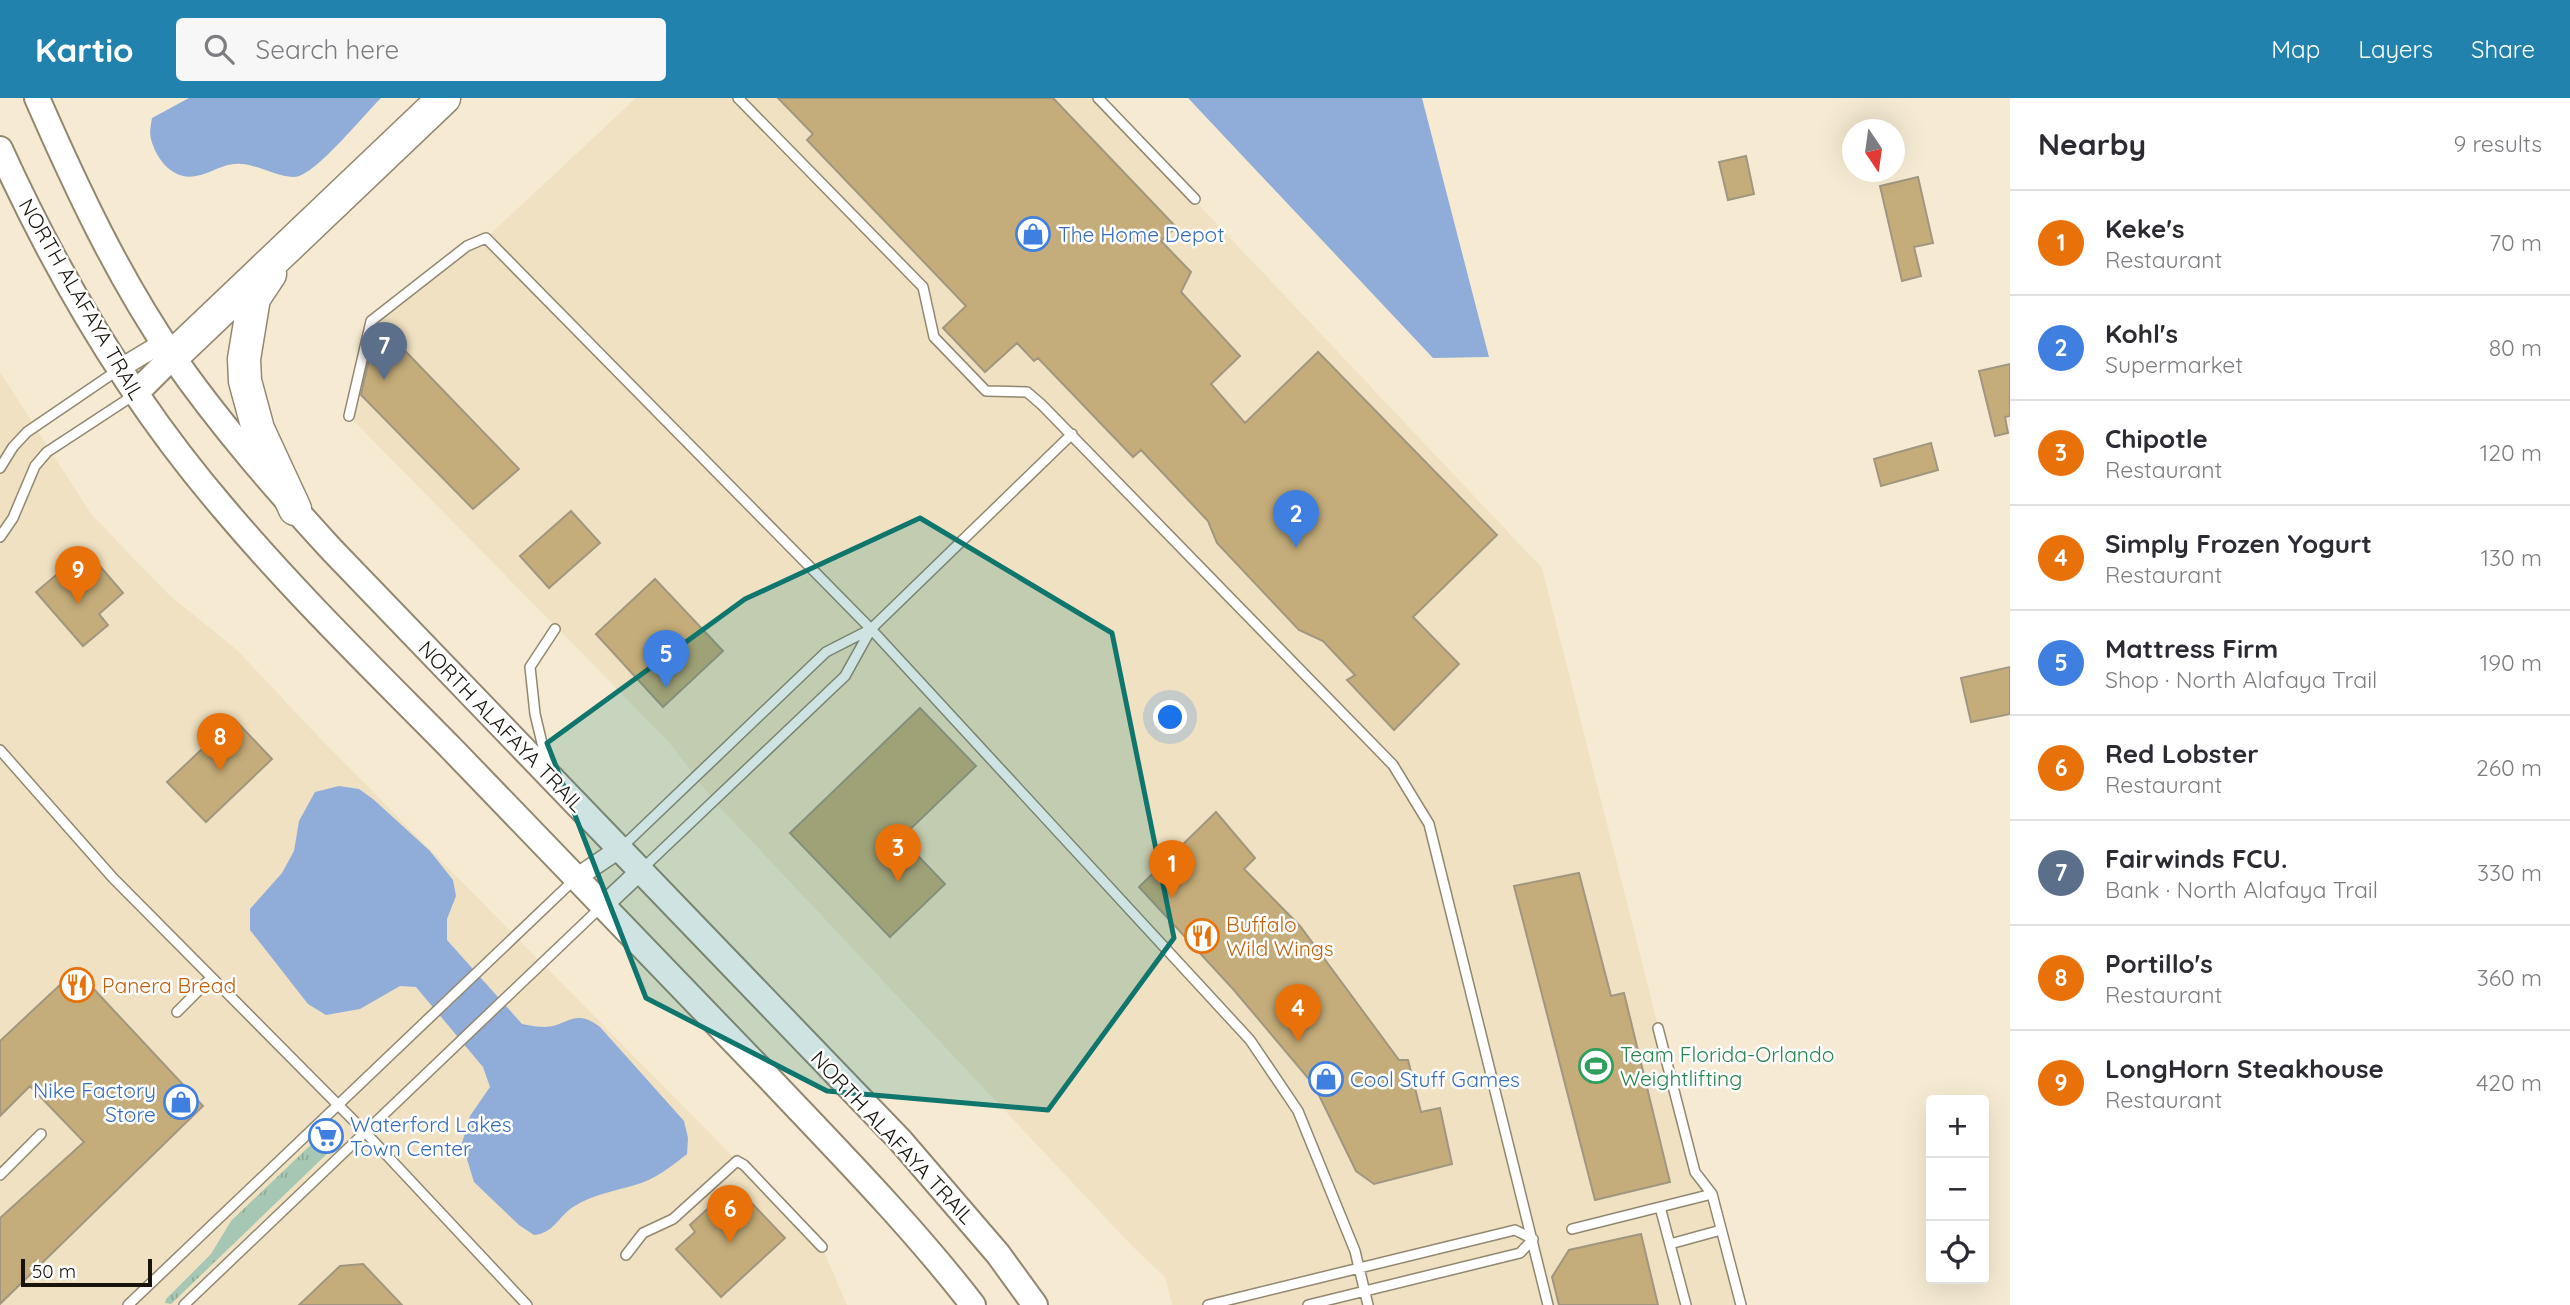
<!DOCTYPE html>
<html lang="en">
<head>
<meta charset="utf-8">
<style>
	:root { --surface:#fff; --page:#f7f7f7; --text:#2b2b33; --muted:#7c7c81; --line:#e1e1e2; --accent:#2282ae }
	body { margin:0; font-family:Quicksand,sans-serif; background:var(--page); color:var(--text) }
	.controls { position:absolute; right:21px; bottom:21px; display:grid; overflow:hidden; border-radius:7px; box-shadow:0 7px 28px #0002 }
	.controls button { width:63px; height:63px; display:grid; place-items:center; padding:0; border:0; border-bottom:2px solid var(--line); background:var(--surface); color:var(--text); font:35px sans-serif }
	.compass { position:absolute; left:1842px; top:21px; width:63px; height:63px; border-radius:50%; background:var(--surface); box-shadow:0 7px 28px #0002; rotate:167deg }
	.scale { position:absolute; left:21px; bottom:18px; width:131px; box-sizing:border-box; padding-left:7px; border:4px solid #18140b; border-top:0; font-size:19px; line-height:24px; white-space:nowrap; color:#18140b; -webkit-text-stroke:5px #fff; paint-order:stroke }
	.you { position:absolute; left:1171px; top:620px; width:24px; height:24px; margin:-18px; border:5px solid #fff; border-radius:50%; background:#1a73e8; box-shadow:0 0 0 10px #1a73e833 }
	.badge { display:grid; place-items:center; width:46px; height:46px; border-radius:50%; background:var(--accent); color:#fff; font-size:23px; font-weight:700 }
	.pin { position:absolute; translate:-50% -58px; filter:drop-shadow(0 2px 4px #0008) }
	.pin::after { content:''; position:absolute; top:37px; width:24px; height:21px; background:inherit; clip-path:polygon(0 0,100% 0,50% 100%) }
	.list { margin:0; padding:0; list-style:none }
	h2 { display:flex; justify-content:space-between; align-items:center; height:91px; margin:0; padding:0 28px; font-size:30px }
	h2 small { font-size:23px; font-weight:400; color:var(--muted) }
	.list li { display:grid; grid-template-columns:46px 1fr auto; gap:21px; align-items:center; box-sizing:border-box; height:105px; padding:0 28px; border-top:2px solid var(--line) }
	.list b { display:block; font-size:26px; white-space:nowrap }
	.list p { margin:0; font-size:23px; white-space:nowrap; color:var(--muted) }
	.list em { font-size:23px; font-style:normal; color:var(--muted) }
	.icon { flex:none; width:38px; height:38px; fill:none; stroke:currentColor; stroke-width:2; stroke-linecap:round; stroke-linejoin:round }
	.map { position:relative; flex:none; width:2010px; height:1207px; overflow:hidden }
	header { display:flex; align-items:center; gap:42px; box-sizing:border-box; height:98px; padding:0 35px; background:var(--accent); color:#fff }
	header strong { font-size:33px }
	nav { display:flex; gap:38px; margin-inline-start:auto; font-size:24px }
	.search { width:490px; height:63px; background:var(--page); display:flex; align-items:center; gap:18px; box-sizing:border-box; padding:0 24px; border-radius:7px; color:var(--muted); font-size:26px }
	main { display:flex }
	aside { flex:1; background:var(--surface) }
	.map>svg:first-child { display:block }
	.built { fill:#efe1c1 }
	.grass { fill:url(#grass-tufts) }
	.water { fill:#90adda }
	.building { fill:#c4ad7a; stroke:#a1967f; stroke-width:2 }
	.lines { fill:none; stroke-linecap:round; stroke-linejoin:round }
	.lane-casing { stroke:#928871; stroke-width:12 }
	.street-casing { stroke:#928871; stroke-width:21 }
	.secondary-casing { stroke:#928871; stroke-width:28 }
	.highway-casing { stroke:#928871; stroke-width:35 }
	.lane { stroke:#fff; stroke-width:9 }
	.street { stroke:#fff; stroke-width:18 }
	.secondary { stroke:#fff; stroke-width:24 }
	.highway { stroke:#fff; stroke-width:32 }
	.marked { fill:#0f766e; fill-opacity:0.2; stroke:#0f766e; stroke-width:5; stroke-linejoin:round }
	.labels { text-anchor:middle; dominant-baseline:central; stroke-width:5; stroke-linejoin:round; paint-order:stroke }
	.shop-label { font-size:21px; fill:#366cbe; stroke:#fff; text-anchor:start }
	.street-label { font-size:21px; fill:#18140b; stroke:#fff }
	.food-label { font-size:21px; fill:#c56008; stroke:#fff; text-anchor:start }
	.leisure-label { font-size:21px; fill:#27864d; stroke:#fff; text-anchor:start }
</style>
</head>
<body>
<header>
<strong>Kartio</strong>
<div class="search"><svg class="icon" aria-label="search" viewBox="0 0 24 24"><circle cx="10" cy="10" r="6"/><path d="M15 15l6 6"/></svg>Search here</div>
<nav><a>Map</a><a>Layers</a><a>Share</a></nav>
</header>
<main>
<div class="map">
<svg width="2010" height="1207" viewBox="0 0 2010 1207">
	<defs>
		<pattern id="grass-tufts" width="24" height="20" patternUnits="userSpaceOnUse" patternTransform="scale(1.75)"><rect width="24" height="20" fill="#a5c7b3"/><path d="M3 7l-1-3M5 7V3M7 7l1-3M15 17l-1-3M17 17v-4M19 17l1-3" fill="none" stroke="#8daa99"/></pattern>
	</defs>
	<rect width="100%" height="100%" fill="#f6ebd2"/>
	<path class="built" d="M636,0h462l444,470 153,603 17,23 29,111h-569l-7,-28 -31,-29 -420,-447 -45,-59 -320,-326 22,-95 96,-75 19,-8z
		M0,274l91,142 77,80 69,56 78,83 507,514 25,58h-847z"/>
	<path class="grass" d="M320,1038l10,1 3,6 -1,6 -161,155 -6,-1 1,-4 45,-45 20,-33z"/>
	<path class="water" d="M189,0h192c-17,17 -62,72 -82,78 -14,5 -40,-11 -57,-12 -18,-2 -29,9 -46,12 -23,5 -40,-17 -45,-37 -2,-6 0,-15 1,-21z
		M1188,0h234l67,259 -56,1z
		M339,688l20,3 14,10 57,52 23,29 3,16 -9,23v21l75,84c7,1 15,3 23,3 22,-1 30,-20 55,0l84,94 4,17 -1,16c-15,12 -33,26 -52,31 -21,6 -43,10 -62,22 -16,11 -19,26 -39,28l-15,-10 -45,-43 -12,-39 8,-27 20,-29 -7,-20 -67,-80 -16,-1 -40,23 -34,6 -18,-11 -58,-74v-21l32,-36 12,-22 5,-30 16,-29z"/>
	<path class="building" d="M778,0h275l123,129 -15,14 30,31 -10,20 59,64 -29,28 34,39 73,-71 179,183 -84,82 46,47 -65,66 -47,-50 8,-5 -32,-34 -24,-11 -82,-87 -9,-22 -67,-71 -8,7 -95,-99 -4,3 -17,-18 -32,29 -42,-44 23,-22 -159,-166 6,-6z
		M1746,58l8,38 -26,6 -9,-38z
		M1918,79l15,66 -19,4 7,29 -19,5 -22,-95z
		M384,231l135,140 -46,40 -112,-114 12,-54z
		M2010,266v52l-5,1 3,16 -13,3 -16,-65z
		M1931,345l7,27 -57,16 -7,-27z
		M571,413l29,32 -51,45 -29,-32z
		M86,452l37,43 -24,21 9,11 -25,21 -47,-54z
		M655,481l68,72 -60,56 -67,-73z
		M2010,569v47l-39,8 -10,-44z
		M920,610l56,58 -75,72 44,46 -55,53 -100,-104z
		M234,621l38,40 -66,63 -39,-40z
		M1216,714l39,46 -11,11 56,57 99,134h9l13,52 19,-4 12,56 -78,20 -18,-13 -42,-86 -81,-96 -94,-102z
		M1579,775l32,123 13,-3 46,189 -75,18 -81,-314z
		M76,872l127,136 -203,198v-86l84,-76 -54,-56 -30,30v-75z
		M725,1095l19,2 41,43 -64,59 -45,-48 19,-17 -5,-7z
		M1641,1136l17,71h-99l-7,-28 17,-27z
		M363,1166l39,41h-103l41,-39z"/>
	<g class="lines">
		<g class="lane-casing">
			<path id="lane" d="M738,0l185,189 11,50 52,54 41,1 15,13 351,360 36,59 119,481
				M1098,0l97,101
				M349,318l22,-95 96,-75 19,-8 385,391 379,411 48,71 57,140 13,54
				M0,370l13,-21 14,-15 91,-62
				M0,439l13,-19 22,-52 12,-14 87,-57
				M0,652l113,128 252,254 162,173
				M547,666l-12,-50 -5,-47 25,-38
				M621,750l205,-196 45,-23 201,-195
				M642,771l203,-193 25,-45
				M177,914l34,-34
				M1658,930l37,144 17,22 29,111
				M0,1077l41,-41
				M1660,1109l26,98
				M1572,1131l140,-35
				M1670,1146l51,-14
				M626,1157l17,-22 30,-14 64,-58 7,4 78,82
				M128,1207l447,-426
				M184,1207l418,-399
				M1208,1207l307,-75 18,9 -13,14 -212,52"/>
		</g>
		<g class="street-casing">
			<path id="street" d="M119,271l45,-27
				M576,780l43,-29
				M604,807l36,-34"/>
		</g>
		<g class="secondary-casing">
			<path id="secondary" d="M37,0c39,89 81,179 136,259 48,69 103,132 159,193l568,590 98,114 37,51
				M0,51c59,130 132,253 225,361 71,84 149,160 226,238 106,110 212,220 318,330 70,74 141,146 204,227
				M135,296l38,-38"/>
		</g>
		<g class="highway-casing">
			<path id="highway" d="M270,176l-16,24 -10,61 1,22 13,48 37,80
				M173,258l271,-258"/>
		</g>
		<use href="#lane" class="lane"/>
		<use href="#street" class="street"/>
		<use href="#secondary" class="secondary"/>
		<use href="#highway" class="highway"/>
	</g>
	<path class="marked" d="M920,420l192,115 62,305 -126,172 -221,-19 -181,-93 -99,-255 198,-144z"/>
	<defs>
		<g id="shop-ring" transform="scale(1.75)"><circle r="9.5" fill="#fff" stroke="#3f7fe0" stroke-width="1.5"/><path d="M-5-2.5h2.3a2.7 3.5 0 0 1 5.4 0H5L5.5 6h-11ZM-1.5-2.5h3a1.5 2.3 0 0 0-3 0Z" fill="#3f7fe0"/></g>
		<g id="restaurant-ring" transform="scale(1.75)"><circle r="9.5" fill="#fff" stroke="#e8710a" stroke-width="1.5"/><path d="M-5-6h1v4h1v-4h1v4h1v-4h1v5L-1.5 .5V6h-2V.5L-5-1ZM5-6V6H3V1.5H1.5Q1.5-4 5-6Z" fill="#e8710a"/></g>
		<g id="stadium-ring" transform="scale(1.75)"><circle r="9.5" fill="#fff" stroke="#2e9e5b" stroke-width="1.5"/><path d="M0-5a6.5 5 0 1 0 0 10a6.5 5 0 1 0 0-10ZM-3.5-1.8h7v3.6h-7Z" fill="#2e9e5b"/></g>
		<g id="supermarket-ring" transform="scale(1.75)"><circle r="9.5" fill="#fff" stroke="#3f7fe0" stroke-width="1.5"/><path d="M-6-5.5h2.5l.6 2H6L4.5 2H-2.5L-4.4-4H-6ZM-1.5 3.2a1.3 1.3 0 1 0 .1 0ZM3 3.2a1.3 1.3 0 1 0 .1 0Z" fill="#3f7fe0"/></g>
	</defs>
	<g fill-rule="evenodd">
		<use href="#shop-ring" x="1033" y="136"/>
		<use href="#restaurant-ring" x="1202" y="838"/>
		<use href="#restaurant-ring" x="77" y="887"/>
		<use href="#stadium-ring" x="1596" y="968"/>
		<use href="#shop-ring" x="1326" y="981"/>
		<use href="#shop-ring" x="181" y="1004"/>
		<use href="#supermarket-ring" x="326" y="1038"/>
	</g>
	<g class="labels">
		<g class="shop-label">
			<text x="1058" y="136">The Home Depot</text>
			<text x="1350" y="981">Cool Stuff Games</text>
			<text x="156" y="992" text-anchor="end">Nike Factory<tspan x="156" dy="24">Store</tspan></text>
			<text x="350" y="1026">Waterford Lakes<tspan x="350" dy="24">Town Center</tspan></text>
		</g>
		<g class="street-label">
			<text transform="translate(82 201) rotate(60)">NORTH ALAFAYA TRAIL</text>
			<text transform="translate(502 628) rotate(46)">NORTH ALAFAYA TRAIL</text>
			<text transform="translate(893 1039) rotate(47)">NORTH ALAFAYA TRAIL</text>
		</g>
		<g class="food-label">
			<text x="1226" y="826">Buffalo<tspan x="1226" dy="24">Wild Wings</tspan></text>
			<text x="102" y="887">Panera Bread</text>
		</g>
		<g class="leisure-label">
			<text x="1620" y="956">Team Florida-Orlando<tspan x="1620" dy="24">Weightlifting</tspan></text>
		</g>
	</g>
</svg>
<div class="controls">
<button>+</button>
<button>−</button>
<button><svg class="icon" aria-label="locate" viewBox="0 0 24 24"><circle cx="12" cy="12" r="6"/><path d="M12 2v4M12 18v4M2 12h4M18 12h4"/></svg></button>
</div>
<svg class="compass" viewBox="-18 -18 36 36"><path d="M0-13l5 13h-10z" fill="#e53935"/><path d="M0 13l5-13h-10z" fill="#7c7c81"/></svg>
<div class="scale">50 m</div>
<div class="you"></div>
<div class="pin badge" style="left:1172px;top:800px;background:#e8710a">1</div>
<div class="pin badge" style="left:1296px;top:450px;background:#3f7fe0">2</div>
<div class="pin badge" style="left:898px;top:784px;background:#e8710a">3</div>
<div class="pin badge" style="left:1298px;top:944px;background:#e8710a">4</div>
<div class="pin badge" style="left:666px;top:590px;background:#3f7fe0">5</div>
<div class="pin badge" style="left:730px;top:1145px;background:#e8710a">6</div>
<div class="pin badge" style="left:384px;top:282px;background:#5c6f8a">7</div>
<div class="pin badge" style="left:220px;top:673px;background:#e8710a">8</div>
<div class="pin badge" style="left:78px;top:506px;background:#e8710a">9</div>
</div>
<aside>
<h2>Nearby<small>9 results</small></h2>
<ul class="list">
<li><span class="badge" style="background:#e8710a">1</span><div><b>Keke's</b><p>Restaurant</p></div><em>70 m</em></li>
<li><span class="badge" style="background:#3f7fe0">2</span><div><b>Kohl's</b><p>Supermarket</p></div><em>80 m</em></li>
<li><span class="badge" style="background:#e8710a">3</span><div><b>Chipotle</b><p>Restaurant</p></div><em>120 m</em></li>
<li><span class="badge" style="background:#e8710a">4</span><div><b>Simply Frozen Yogurt</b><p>Restaurant</p></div><em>130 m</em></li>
<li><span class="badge" style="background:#3f7fe0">5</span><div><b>Mattress Firm</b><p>Shop · North Alafaya Trail</p></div><em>190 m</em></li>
<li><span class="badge" style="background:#e8710a">6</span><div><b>Red Lobster</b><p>Restaurant</p></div><em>260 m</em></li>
<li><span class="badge" style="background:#5c6f8a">7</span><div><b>Fairwinds FCU.</b><p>Bank · North Alafaya Trail</p></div><em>330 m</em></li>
<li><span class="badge" style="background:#e8710a">8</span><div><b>Portillo's</b><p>Restaurant</p></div><em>360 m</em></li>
<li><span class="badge" style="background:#e8710a">9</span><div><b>LongHorn Steakhouse</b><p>Restaurant</p></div><em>420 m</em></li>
</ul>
</aside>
</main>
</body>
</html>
